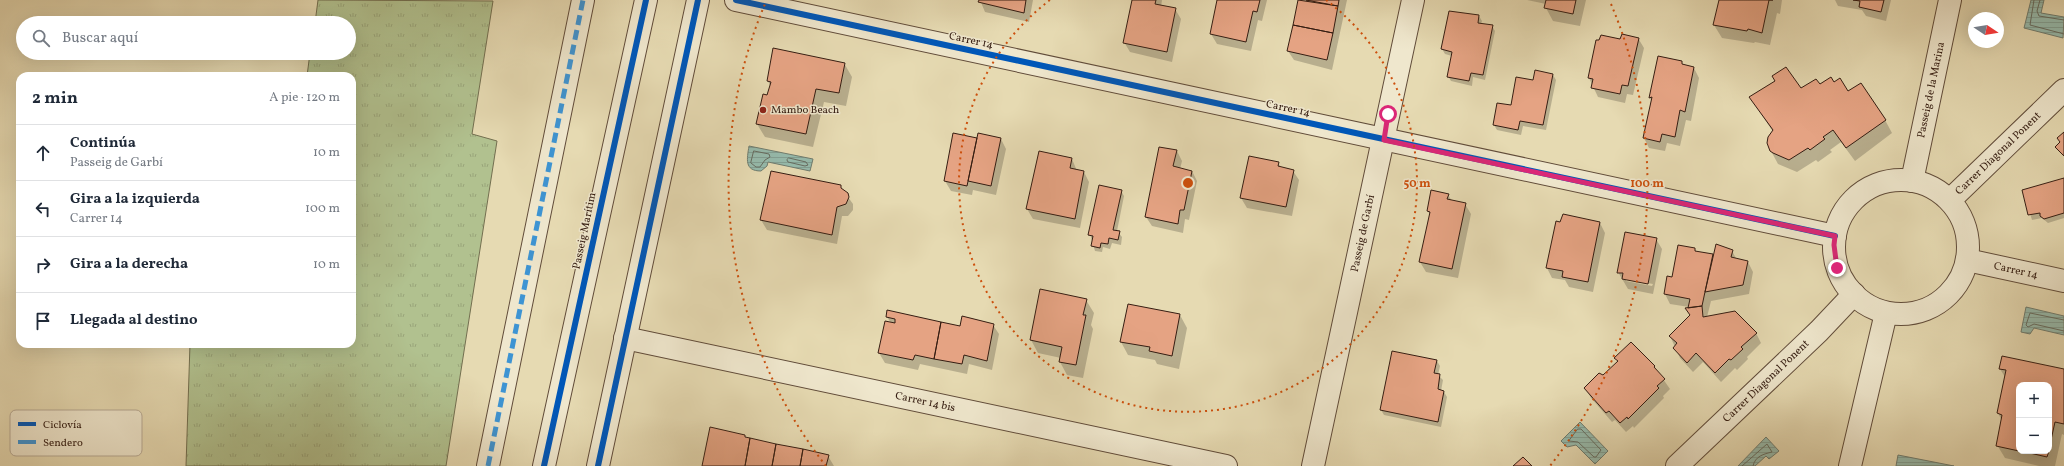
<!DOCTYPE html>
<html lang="es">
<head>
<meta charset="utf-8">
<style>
	:root { --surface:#fff; --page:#f6f6f7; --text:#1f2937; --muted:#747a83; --line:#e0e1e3 }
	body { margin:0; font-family:Vollkorn,serif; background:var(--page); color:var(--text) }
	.controls { position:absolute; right:12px; bottom:12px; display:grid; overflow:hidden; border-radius:8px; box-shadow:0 4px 16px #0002 }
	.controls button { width:36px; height:36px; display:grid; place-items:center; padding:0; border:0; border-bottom:1px solid var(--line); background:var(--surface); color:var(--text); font:20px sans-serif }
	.compass { position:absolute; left:1968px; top:12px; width:36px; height:36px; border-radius:50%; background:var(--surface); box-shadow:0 4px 16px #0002; rotate:102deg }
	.stop { position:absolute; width:12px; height:12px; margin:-9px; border:3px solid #db2777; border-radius:50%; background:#fff }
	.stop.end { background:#db2777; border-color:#fff; box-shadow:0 1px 4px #0008 }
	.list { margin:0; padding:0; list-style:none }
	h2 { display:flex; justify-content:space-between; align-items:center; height:52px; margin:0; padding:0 16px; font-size:17px }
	h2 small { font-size:13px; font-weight:400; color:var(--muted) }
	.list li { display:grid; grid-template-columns:26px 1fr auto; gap:12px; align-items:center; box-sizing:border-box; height:56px; padding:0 16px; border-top:1px solid var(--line) }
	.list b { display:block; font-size:15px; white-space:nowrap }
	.list p { margin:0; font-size:13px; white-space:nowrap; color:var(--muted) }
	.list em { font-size:13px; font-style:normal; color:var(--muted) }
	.icon { flex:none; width:22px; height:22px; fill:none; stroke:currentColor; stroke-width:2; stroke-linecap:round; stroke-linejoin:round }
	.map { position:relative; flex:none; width:2064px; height:466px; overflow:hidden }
	.search { position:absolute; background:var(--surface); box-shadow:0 4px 16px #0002; left:16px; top:16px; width:340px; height:44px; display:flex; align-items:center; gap:10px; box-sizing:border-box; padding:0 14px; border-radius:22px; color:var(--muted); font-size:15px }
	.panel { position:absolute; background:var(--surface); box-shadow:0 4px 16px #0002; left:16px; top:72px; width:340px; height:276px; border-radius:12px }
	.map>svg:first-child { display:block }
	.grass { fill:url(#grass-tufts); stroke:#736f50 }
	.water { fill:url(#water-rules); stroke:#6f7c6f }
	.shadow { fill:#0003; fill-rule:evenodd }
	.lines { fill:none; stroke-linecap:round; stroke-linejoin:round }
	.shore { stroke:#666c60; stroke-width:1 }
	.building { fill:#e5a383; stroke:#351d12 }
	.minor-casing { stroke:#614c3a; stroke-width:24 }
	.minor { stroke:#efe7cd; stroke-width:22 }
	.quiet { stroke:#3e94d3; stroke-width:5; stroke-dasharray:10 5; stroke-linecap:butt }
	.cycleway-casing { stroke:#efe7cd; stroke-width:8 }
	.cycleway { stroke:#0057b8; stroke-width:6 }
	.route { stroke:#db2777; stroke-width:5 }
	.ring { fill:none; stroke:#cd500d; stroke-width:2; stroke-dasharray:2 4 }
	.poi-dot { fill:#8f2418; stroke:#efe7cd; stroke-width:1.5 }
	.labels { text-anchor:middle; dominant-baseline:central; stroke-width:3; stroke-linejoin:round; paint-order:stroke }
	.street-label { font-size:11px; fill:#351d12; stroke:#efe7cd }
	.poi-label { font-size:11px; fill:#351d12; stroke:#efe7cd; text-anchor:start }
	.key { fill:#efe7cd; stroke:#b7aa95; stroke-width:1 }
	.key-label { font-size:11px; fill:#351d12 }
	.centre { fill:#cd500d; stroke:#efe7cd; stroke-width:2 }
	.ring-label { font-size:12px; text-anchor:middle; font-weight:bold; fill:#cd500d; stroke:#efe7cd; stroke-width:3; stroke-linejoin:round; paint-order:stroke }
</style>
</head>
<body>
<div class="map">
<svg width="2064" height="466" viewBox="0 0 2064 466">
	<defs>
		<pattern id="grass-tufts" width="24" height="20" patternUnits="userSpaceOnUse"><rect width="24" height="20" fill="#b1c18f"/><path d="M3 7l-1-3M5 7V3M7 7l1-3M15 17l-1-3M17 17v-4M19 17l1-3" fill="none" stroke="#99a57a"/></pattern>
		<pattern id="water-rules" width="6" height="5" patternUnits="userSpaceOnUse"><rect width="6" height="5" fill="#96bbad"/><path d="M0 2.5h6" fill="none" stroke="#82a094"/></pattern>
	</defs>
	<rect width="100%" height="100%" fill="#e6dab2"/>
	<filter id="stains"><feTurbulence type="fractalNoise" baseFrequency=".005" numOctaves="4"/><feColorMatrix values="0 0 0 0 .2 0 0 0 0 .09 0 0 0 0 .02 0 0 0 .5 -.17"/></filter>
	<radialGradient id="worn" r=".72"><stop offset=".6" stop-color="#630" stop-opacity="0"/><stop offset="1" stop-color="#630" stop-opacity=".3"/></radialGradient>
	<path class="grass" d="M318,0l175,1 -21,133 25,7 -51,325h-260l4,-122h162v-268h-45l3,-23h39v-30h-34z"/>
	<path class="water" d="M2031,0h13l-3,13 23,4 -1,21 -39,-10z
		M749,146l64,13 -3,12 -42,-9 -1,4 -6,5c-17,0 -14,-12 -12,-25z
		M2026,307l38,9v19l-30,-7 -4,6 -9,-2z
		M1580,422l28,29 -13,13 -19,-19 -9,2 -6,-6z
		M1766,437l13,14 -10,8 -3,-3 -11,10h-17z
		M1898,455l56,11h-58z"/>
	<path class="shadow" d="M980,0h53l-4,22 -44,-10z
		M1133,0h29l-1,7 14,2 6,10 -9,43 -42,-10 -6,-10z
		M1218,0h49l-5,21 -4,-1 -7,31 -34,-7 -6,-10z
		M1299,0h48l-15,70 -38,-10 -6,-9z
		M1527,0h59l-6,26 -27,-5 -7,-13v-4z
		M1720,0h62l-2,14 -3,-1 -7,32 -15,-3 -1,1 -32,-5 -8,-13z
		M1835,0h56l-5,21 -20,-5 -4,-6 -24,-4z
		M1479,16l3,5 -1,3 11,2 3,5 -10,49 -12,-3 -1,9 -21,-5 -3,-5 4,-20 -7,-2 -3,-5z
		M1638,38l6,10 -11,47 -6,-1 -2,9 -27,-6 -9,-19 31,-38z
		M1659,57l22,5 2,4 11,2 5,10 -8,43 -5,-1 -6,26 -13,-3 -2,8 -16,-3 -5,-10 8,-36 -2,-4z
		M844,63l8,14 -6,29 -22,-4 -11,45 -48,-10 -8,-13 13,-38 -2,-5z
		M1553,75l3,5 -10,50 -23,-4 -2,9 -24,-5 -3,-5 40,-44z
		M1834,83l51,37 7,13 -37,28 -14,-19 -11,8 2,2 -14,10 -2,-2 -19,12 -19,-8 -7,-13 2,-19 -22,-34z
		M978,139h23l5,10 -10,46 -23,-5 -1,5 -21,-4 -6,-10z
		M1177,151l5,10 -2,8 12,2 5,10 -8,39 -4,-1 -2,14 -31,-7 -6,-9z
		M1039,152l33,7 5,12 7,1 5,10 -9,46 -47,-9 -6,-10z
		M1278,163l3,5 12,3 6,9 -7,36 -45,-8 -6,-10z
		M2064,179v39l-16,5 -6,-5 -10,2 -9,-29z
		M840,186l13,18v6l-5,6h-6l-5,28 -70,-14 -6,-10z
		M1121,191l3,5 -7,35 5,6 -1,8 -9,-2 -2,6 -7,-2 -1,5 -7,-1 -5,-17z
		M1448,195l4,6 13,3 6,10 -13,64 -32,-6 -6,-10 10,-47 -2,-4z
		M1557,223h43l5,10 -12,59 -24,-5 -4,-7 -13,-2 -5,-10z
		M1656,239l6,10 -9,45 -25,-5 -10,-17zM1626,279l27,5 -1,2 -26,-5z
		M1716,245l16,6 5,9 11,2 5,10 -4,22 -38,7 -4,16 49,16 5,10 -14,14 1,2 -11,11 -2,-2 -14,14 -18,-20 -10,10 -13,-14 -10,-22 21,-19 -5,-8 3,-2 -19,-3 -5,-10 7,-16 23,-29 1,3 18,3z
		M1086,300l8,13 -3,12 2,4 -10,49 -16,-3 -7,-13 1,-4 -23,-5 -7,-13z
		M1180,315l7,13 -8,41 -22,-5 -2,-4 -27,-5 -7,-13z
		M887,317l74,10 32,-2 6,9 -7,36 -23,-6 -2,10 -47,-10 -2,6 -33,-7 -6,-10 12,-30z
		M1393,352l44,9 3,5 -2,9 5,5 -2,11 3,1 3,5 -6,30 -57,-12 -3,-5z
		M1616,358l38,8 16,23 -7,7 1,2 -30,30 -1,-2 -7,6 -11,-12 -3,2 -21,-24 -6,-10 18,-12 15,-14z
		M2000,369l64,1v65l-2,-1 -7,32h-16l-34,-8 -8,-13 5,-24 -4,-8 7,-36zM2019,385h30v66h-30z
		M745,436l1,3 82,17 6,10h-131z"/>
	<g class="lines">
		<path class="shore" d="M2034,0l-4,25 34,9
			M2040,0l-3,11 2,5 25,4
			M754,151l15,3 1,3 -5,3 -5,7h-4l-5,-4z
			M789,158l17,4 2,3 -3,1 -17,-4 -1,-2z
			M2064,320l-34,-7 -4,12 2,2 6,-3 30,7
			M1578,429h3l20,21 -5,7h-2l-16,-15 -9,-1z
			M1742,466l25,-22 5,8c-8,2 -17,4 -19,14"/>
	</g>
	<path class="building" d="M979,0h47l-2,13 -46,-11z
		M1132,0h24l-1,4 21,4 -9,44 -44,-9z
		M1217,0h43l-3,12 -4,-1 -7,31 -36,-8z
		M1298,0l40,6 -5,27 -40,-8z
		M1306,0h33l-1,6z
		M1546,0h30l-3,14 -29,-6z
		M1719,0h54h-4l-7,33 -14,-4 -1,2 -34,-6z
		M1853,0h31l-3,12 -22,-5 1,-6z
		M1449,11l30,4 -1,8 15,2 -10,50 -12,-2 -2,8 -22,-4 5,-25 -11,-3z
		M1293,25l40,8 -6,27 -40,-9z
		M1622,34l17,4 -11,48 -6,-1 -2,9 -29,-6 2,-9 -5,-1 8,-38h3l2,-5 19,4z
		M773,48l72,15 -6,30 -23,-4 -10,45 -50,-10 7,-30 4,1 4,-13 -4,-1z
		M1658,56l24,5v3l12,3 -9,45 -5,-2 -5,27 -13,-3 -2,8 -17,-4 9,-41 -3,1z
		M1786,67l15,21 15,-9 4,5 11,-7 3,5 6,-4 8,13 13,-8 25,37 -40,28 -13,-18 -10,7 2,2 -15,11 -2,-2 -19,12 -16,-7 -3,-2 -3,-8 1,-6 5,-7 -24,-33 26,-16 -3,-5z
		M1535,70l18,4 -10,51 -23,-4 -2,9 -25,-5 4,-22 14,2 5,-28 17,3z
		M2064,132v24l-9,-9 5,-5 -3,-4z
		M953,133l24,5 -10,48 -23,-5z
		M978,133l23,5 -10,48 -23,-5z
		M1159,147l18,3 -4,16 19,5 -8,39h-4l-2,14 -33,-7z
		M1039,151l33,7 -2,10 14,3 -9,48 -49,-10z
		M1249,156l30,6 -1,4 16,4 -8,37 -46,-9z
		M771,171l70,14v3l7,5 1,4 -3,7 -9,3 -5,28 -72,-15z
		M2064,178v35l-20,6 -4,-3v-3l-12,2 -6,-25z
		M1099,185l23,5 -9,40 7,1 -2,9 -9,-2 -1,6 -7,-1 -1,5 -9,-2 2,-10 -5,-1z
		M1431,190l18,4 -2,5 19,4 -14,66 -33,-7 11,-50 -3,-1z
		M1563,214l37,8 -12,60 -26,-5 1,-6 -17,-3 10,-47 4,1z
		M1625,232l32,6 -9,46 -26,-5 1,-6h-6z
		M1716,244l17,6 -2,7 17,4 -5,24 -38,7z
		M1678,245l17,3v3l18,3 -11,52 -14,2 2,-9 -26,-5 3,-18 5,1z
		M1040,289l47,10 -4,16h3l-10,50 -17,-3 3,-15 -32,-7z
		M1128,304l52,10 -8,42 -23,-5 1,-4 -30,-5z
		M1702,306l1,11 32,-6 22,22 -16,14 2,2 -12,11 -2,-1 -14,14 -19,-20 -9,10 -14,-15 4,-5 -8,-7 21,-21 -5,-7z
		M887,310l54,12 -7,37 -19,-4 -2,5 -35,-7 7,-32 10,2v-4l-9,-2z
		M962,316l32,8 -7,37 -23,-6 -2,9 -28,-5 7,-37 19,4z
		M1631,342l24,24 -1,1 11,12 -8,7 2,2 -31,31 -1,-2 -7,6 -11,-12 -3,2 -22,-25 15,-15 4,2 15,-14 -4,-3z
		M1392,351l45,9 -3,13 6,1 -2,15 6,2 -6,31 -58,-12z
		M2002,356l62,13v55l-9,-2 -6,27v-64h-30v66l-23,-5 6,-31 -5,-2 9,-43 -7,-1z
		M710,427l35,8v2l5,1 -5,28h-43z
		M750,438l26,6 -4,22h-27z
		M776,444l27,5 -3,17h-28z
		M803,449l26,6 -3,11h-26z
		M2021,451h28l-2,6z
		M1523,457l9,9h-19z"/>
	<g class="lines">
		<g class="minor-casing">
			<g id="minor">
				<path d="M736,0l1099,236"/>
				<circle cx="1901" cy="247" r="67"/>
				<path id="s1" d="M1912,181l38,-181"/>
				<path id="s2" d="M1950,200l114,-110"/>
				<path id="s3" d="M1967,260l97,21"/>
				<path id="s4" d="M625,338l601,128"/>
				<path d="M488,466l95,-466"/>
				<path d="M544,466l102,-466"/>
				<path d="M598,466l100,-466"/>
				<path id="s5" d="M1313,466l100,-466"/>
				<path id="s6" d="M1677,466l142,-135 35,-37"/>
				<path d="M1850,466l36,-153"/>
			</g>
		</g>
		<use href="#minor" class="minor"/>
		<path class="quiet" d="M488,466l95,-466"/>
		<g class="cycleway-casing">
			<path id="cycleway" d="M736,0l1099,236
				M544,466l102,-466
				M598,466l100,-466"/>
		</g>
		<use href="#cycleway" class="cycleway"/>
	</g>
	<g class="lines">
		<path class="route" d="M1388,114l-4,26 451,96 -1,9 3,23"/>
	</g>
	<g class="ring">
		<path d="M1326 0A229 229 0 1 1 1050 0"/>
		<path d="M826 466A459 459 0 0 1 765 4M1611 4A459 459 0 0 1 1550 466"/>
	</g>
	<circle class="poi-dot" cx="763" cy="110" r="4"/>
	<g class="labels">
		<g class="street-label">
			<text transform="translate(971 41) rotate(12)">Carrer 14</text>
			<text stroke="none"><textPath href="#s1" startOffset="93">Passeig de la Marina</textPath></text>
			<text transform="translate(1288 109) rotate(12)">Carrer 14</text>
			<text stroke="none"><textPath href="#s2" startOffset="67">Carrer Diagonal Ponent</textPath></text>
			<text transform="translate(585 231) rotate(-78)">Passeig Marítim</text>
			<text stroke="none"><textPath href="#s5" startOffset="238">Passeig de Garbí</textPath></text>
			<text stroke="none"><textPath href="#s3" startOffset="50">Carrer 14</textPath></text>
			<text stroke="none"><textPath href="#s6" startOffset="123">Carrer Diagonal Ponent</textPath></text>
			<text stroke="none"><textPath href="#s4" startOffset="307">Carrer 14 bis</textPath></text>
		</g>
		<g class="poi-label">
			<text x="771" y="110">Mambo Beach</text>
		</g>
	</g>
	<rect x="10" y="410" width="132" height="46" rx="6" class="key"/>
	<rect x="18" y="422" width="18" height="4" fill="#0057b8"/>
	<rect x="18" y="440" width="18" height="4" fill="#3e94d3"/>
	<g class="key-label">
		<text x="43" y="428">Ciclovía</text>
		<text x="43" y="446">Sendero</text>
	</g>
	<circle cx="1188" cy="183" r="6" class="centre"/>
	<g class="ring-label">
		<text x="1417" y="187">50 m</text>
		<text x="1647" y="187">100 m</text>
	</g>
	<rect width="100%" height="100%" filter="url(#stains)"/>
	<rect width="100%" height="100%" fill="url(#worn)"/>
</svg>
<div class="controls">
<button>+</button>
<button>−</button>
</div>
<svg class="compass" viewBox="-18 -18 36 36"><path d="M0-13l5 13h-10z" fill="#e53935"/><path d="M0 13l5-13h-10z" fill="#747a83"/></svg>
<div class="stop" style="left:1388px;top:114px"></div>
<div class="stop end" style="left:1837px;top:268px"></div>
<div class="search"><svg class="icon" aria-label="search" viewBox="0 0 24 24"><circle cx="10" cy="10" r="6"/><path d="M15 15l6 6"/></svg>Buscar aquí</div>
<section class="panel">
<h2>2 min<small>A pie · 120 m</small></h2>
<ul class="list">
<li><svg class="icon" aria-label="ahead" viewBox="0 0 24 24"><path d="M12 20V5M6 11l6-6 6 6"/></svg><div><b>Continúa</b><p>Passeig de Garbí</p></div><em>10 m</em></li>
<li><svg class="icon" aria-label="left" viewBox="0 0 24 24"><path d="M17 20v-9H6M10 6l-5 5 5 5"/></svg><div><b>Gira a la izquierda</b><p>Carrer 14</p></div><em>100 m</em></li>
<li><svg class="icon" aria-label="right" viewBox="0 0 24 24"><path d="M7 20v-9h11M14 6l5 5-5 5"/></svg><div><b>Gira a la derecha</b></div><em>10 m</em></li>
<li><svg class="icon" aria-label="arrive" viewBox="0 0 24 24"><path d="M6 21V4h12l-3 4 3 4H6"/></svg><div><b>Llegada al destino</b></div></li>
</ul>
</section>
</div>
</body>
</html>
